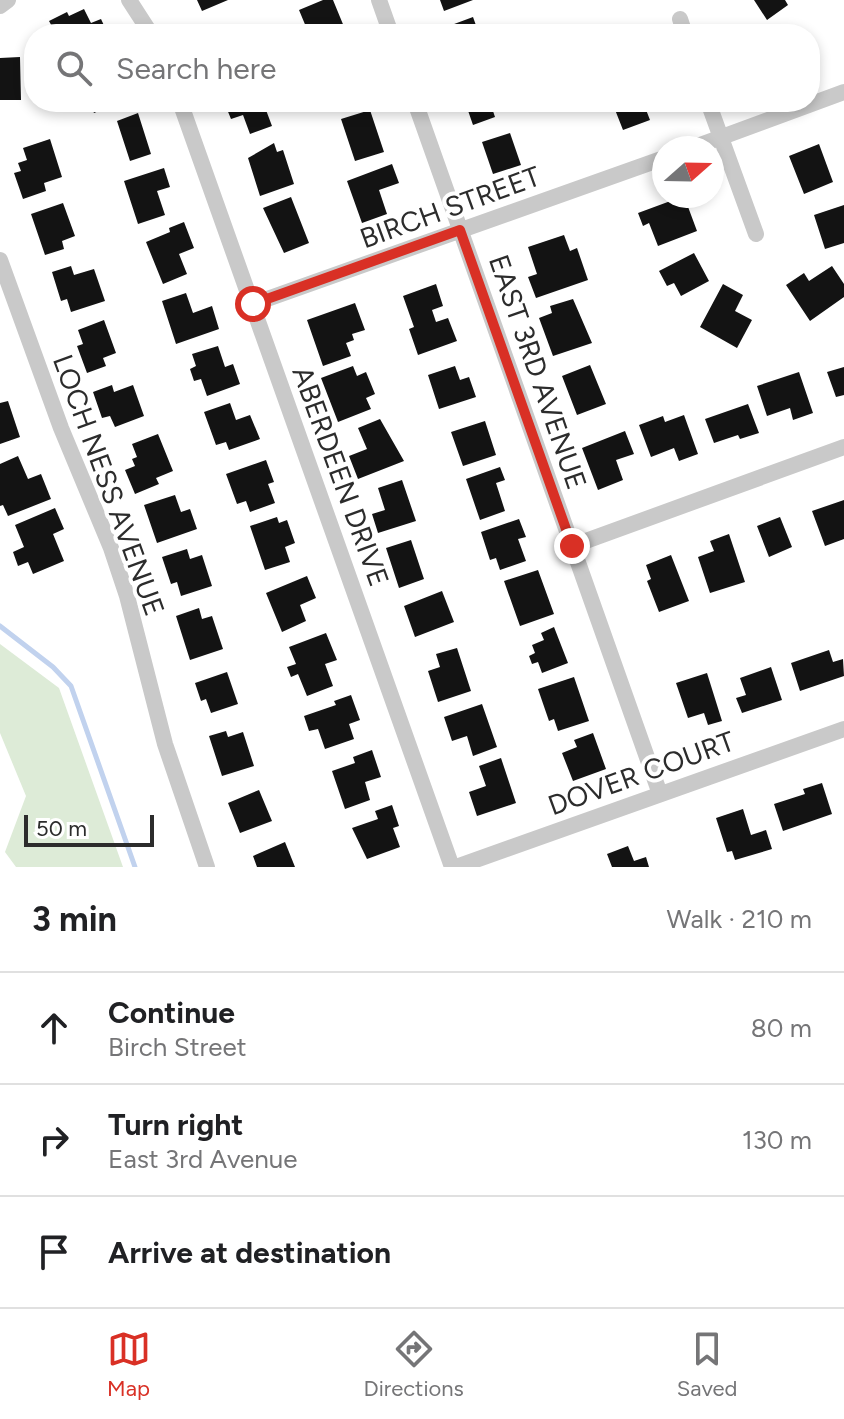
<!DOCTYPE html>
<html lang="en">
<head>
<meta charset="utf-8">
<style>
	:root { --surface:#fff; --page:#f6f6f6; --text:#202124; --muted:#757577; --line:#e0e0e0; --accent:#d93025 }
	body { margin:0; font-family:Figtree,sans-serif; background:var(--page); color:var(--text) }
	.compass { position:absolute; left:652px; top:136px; width:72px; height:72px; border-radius:50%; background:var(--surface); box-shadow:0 4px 12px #0003; rotate:70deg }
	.scale { position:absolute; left:24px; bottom:20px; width:130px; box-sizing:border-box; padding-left:8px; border:4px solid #2c2c2c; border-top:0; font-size:22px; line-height:28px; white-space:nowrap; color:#2c2c2c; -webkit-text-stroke:6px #fff; paint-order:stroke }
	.stop { position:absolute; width:24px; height:24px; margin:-18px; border:6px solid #d93025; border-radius:50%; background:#fff }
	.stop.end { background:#d93025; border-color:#fff; box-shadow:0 2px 8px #0008 }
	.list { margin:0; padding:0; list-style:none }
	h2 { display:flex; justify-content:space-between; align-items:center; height:104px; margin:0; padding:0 32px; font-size:34px }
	h2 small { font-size:26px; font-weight:400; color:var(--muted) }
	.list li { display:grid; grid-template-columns:52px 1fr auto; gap:24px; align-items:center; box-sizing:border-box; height:112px; padding:0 32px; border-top:2px solid var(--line) }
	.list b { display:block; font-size:30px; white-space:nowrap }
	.list p { margin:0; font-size:26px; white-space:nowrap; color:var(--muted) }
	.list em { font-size:26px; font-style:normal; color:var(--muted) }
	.icon { flex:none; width:44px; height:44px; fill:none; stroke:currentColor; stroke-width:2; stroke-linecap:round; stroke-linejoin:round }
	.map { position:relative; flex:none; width:844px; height:867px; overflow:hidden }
	.search { position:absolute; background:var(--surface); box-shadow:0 4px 12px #0003; left:24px; right:24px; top:24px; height:88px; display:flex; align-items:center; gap:20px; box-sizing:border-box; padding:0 28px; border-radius:32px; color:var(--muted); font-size:30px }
	.sheet { height:440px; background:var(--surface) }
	nav { display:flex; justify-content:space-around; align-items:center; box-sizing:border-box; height:112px; border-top:2px solid var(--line); background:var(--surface); font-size:22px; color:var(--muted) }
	nav a { display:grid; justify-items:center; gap:4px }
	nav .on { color:var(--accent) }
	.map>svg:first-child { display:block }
	.green { fill:#ddebd7 }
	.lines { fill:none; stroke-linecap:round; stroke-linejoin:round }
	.stream { stroke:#c1d2ee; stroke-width:5 }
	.building { fill:#131313 }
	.street { stroke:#c9c9c9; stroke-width:16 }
	.route { stroke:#d93025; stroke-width:10 }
	.labels { text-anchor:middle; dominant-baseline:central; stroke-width:8; stroke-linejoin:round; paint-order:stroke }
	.street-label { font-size:28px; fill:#2c2c2c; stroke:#fff }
</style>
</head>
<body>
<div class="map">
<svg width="844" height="867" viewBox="0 0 844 867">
	<rect width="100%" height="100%" fill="#fff"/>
	<path class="green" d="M0,644l59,44 64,179h-107l-11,-15 21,-56 -26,-63z"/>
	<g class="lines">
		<path class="stream" d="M0,626l53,41 18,19 64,181"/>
	</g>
	<path class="building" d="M197,0h31l-26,11z
		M323,0h10l14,34h-38l-10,-24z
		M440,0h33l-29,11z
		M754,0h31l3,5 -21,15z
		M84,9l7,14 10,-4 7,15h-52l-7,-13 18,-9 2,4z
		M473,17l5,14 5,-2 2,5h-45l-2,-4z
		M20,57l1,43h-21v-42z
		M89,102h31l-26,11z
		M224,102h39l9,24 -22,8 -7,-19 -12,4z
		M465,102h25l5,15 -22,8z
		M612,102h31l7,18 -27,10z
		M370,110l14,42 -29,9 -14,-42z
		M138,113l13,41 -21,7 -13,-40z
		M510,133l11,32 -28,9 -11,-32z
		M50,139l12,38 -18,6 2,8 -23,8 -9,-26 7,-2 -3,-8 9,-3 -4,-12z
		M274,143l3,9 6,-2 11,34 -34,12 -12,-38z
		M819,144l14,38 -29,12 -15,-38z
		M392,164l7,19 -20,7 8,24 -25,9 -15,-42z
		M164,168l6,19 -13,4 8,24 -27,9 -14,-43z
		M684,196l13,35 -39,15 -9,-23 -6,3 -5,-13z
		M291,197l18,46 -25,10 -21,-45z
		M63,203l12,33 -13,5 2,8 -19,6 -14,-41z
		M844,205v38l-19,6 -11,-34z
		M184,222l10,26 -15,6 8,20 -24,10 -17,-42 24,-10 -1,-4z
		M564,235l6,16 7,-3 11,32 -52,18 -8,-21 9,-3 -9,-27z
		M694,253l15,28 -28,15 -7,-13 -7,3 -8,-15z
		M71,266l3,9 20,-6 11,32 -34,11 -4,-13 -6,2 -9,-29z
		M832,266l12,18v13l-34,24 -24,-36 18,-12 5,8z
		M436,284l7,22 -11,4 4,12 12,-4 9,23 -39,14 -9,-26 5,-2 -11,-31z
		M723,284l20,11 -8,16 17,9 -15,28 -37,-21z
		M186,293l7,20 19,-7 7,23 -43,15 -14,-43z
		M573,299l19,44 -39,13 -14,-38 13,-5 -2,-7z
		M355,303l10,27 -13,4 2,6 -8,3 5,13 -28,10 -16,-46z
		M104,320l12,33 -13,5 3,8 -19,7 -10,-27 6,-2 -5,-14z
		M218,346l7,21 8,-3 7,20 -33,12 -6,-17 -7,2 -4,-12 6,-3 -4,-12z
		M590,365l16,39 -29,11 -15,-39z
		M353,366l4,10 9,-4 9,22 -9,4 5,11 -33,13 -17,-44z
		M455,366l5,14 9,-3 7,20 -37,12 -11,-34z
		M844,367v28l-8,2 -9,-25z
		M799,372l14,41 -20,7 -3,-12 -23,8 -10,-30z
		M112,385l2,7 19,-7 11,31 -29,11 -5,-11 -8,2 -9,-26z
		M8,401l12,36 -20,7v-41z
		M230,403l6,17 14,-5 10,24 -31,11 -3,-8 -10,3 -12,-33z
		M748,404l11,29 -19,6 -2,-4 -24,8 -9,-24z
		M684,415l14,39 -19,7 -5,-13 -23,9 -12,-32 24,-9 2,6z
		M380,419l24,42 -46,18 -9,-23 18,-7 -9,-21z
		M485,421l11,34 -33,11 -12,-34z
		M625,431l9,23 -18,6 7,20 -25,10 -16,-42z
		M158,434l15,37 -17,7 3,6 -24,10 -10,-24 10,-4 -3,-7 5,-2 -5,-13z
		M18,456l10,23 13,-5 10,25 -43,17 -5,-11 -3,1v-42z
		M266,460l8,22 -6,2 7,19 -25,9 -4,-11 -9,3 -11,-30z
		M500,467l5,13 -9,3 9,28 -25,9 -14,-41z
		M402,480l14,41 -38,12 -6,-19 13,-4 -7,-22z
		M175,495l6,17 9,-3 7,20 -40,14 -13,-38z
		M844,500v39l-19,7 -13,-35z
		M55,508l9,21 -11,5 11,27 -31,13 -5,-12 -10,4 -5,-14 11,-5 -9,-22z
		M277,517l2,6 8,-3 8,23 -10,4 5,15 -25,8 -15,-44z
		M780,517l12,30 -23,10 -12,-31z
		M519,519l7,18 -8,2 8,22 -26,9 -4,-12 -6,2 -9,-28z
		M729,534l16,48 -35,11 -12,-36 16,-6 -4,-10z
		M411,540l13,39 -25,9 -13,-40z
		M187,549l3,10 12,-4 10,31 -31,10 -4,-14 -6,2 -9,-27z
		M671,555l18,46 -30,11 -12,-31 4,-2 -5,-14z
		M538,570l16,44 -34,12 -16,-45z
		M307,576l9,22 -16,7 6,16 -24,11 -16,-39z
		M442,591l12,31 -39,15 -11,-31z
		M199,608l3,11 10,-3 11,33 -33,11 -14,-44z
		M554,627l14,36 -26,10 -4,-11 -6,2 -3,-8 6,-3 -3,-8 12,-5 -3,-7z
		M326,633l11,27 -12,4 8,22 -26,10 -9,-22 -7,3 -4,-10 9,-3 -7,-17z
		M457,648l14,43 -33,11 -10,-31 12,-4 -4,-13z
		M829,650l4,12 10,-3 1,17 -44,15 -9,-28z
		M771,667l11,33 -40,13 -6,-15 10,-3 -6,-17z
		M227,672l11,32 -27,9 -5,-14 -5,2 -6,-18z
		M707,673l15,48 -14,4 -4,-12 -16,5 -12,-35z
		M574,677l15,44 -31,10 -4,-12 -5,2 -11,-32z
		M351,695l9,25 -11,4 5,15 -29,10 -7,-20 -9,2 -5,-15 32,-11 -2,-4z
		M482,704l15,43 -24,9 -6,-20 -15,5 -8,-24z
		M226,731l2,6 15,-5 11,34 -32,10 -13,-40z
		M593,733l13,36 -33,12 -11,-28 15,-6 -3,-7z
		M372,750l9,27 -16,5 5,18 -25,9 -13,-38 23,-8 -2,-6z
		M501,758l15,45 -39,13 -8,-24 17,-6 -7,-20z
		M822,783l10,31 -49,17 -9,-27 31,-10 -2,-5z
		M259,790l13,31 -32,12 -12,-30z
		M392,805l7,21 -6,2 7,19 -33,12 -15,-31 26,-9 -3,-8z
		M743,809l8,26 15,-5 6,19 -37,11 -3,-9 -5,1 -11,-34z
		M285,842l10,25h-38l-4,-11z
		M628,846l6,15 12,-4 3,10h-37l-5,-13z"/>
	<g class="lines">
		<path class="street" d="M129,0l22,34
			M379,0l12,34
			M0,6l8,-6
			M680,19l5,15
			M180,102l272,765
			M415,102l245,692
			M708,102l48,132
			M692,148l152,-56
			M0,260l61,168 50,120 16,48 38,148 42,123
			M253,304l411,-146
			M572,546l272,-99
			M456,867l388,-138"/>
	</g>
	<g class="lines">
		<path class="route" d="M253,304l207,-74 112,316"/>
	</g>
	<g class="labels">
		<g class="street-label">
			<text transform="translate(450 207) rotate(-20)">BIRCH STREET</text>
			<text transform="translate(538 372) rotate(71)">EAST 3RD AVENUE</text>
			<text transform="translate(341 476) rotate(70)">ABERDEEN DRIVE</text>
			<text transform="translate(109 485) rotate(70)">LOCH NESS AVENUE</text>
			<text transform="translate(641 773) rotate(-20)">DOVER COURT</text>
		</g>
	</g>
</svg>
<svg class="compass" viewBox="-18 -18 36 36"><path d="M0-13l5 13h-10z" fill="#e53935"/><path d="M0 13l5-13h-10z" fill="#757577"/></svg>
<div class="scale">50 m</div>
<div class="stop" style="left:253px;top:304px"></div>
<div class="stop end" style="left:572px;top:546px"></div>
<div class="search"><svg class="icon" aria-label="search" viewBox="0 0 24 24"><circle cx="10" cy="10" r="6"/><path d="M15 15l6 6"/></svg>Search here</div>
</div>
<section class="sheet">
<h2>3 min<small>Walk · 210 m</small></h2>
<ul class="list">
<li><svg class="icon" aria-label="ahead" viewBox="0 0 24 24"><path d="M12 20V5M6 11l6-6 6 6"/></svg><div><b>Continue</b><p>Birch Street</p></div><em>80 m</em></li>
<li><svg class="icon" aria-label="right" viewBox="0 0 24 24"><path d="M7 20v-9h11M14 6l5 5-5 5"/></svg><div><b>Turn right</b><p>East 3rd Avenue</p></div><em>130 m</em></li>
<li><svg class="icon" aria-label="arrive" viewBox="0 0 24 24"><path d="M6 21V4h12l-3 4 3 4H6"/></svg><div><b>Arrive at destination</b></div></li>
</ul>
</section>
<nav>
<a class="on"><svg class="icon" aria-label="map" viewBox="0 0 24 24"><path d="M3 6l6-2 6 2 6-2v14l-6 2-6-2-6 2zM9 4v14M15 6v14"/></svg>Map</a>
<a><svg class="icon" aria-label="directions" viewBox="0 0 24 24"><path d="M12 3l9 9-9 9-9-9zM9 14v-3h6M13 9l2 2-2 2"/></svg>Directions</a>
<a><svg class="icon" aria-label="saved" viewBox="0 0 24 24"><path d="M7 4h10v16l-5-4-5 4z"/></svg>Saved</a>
</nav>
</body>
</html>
